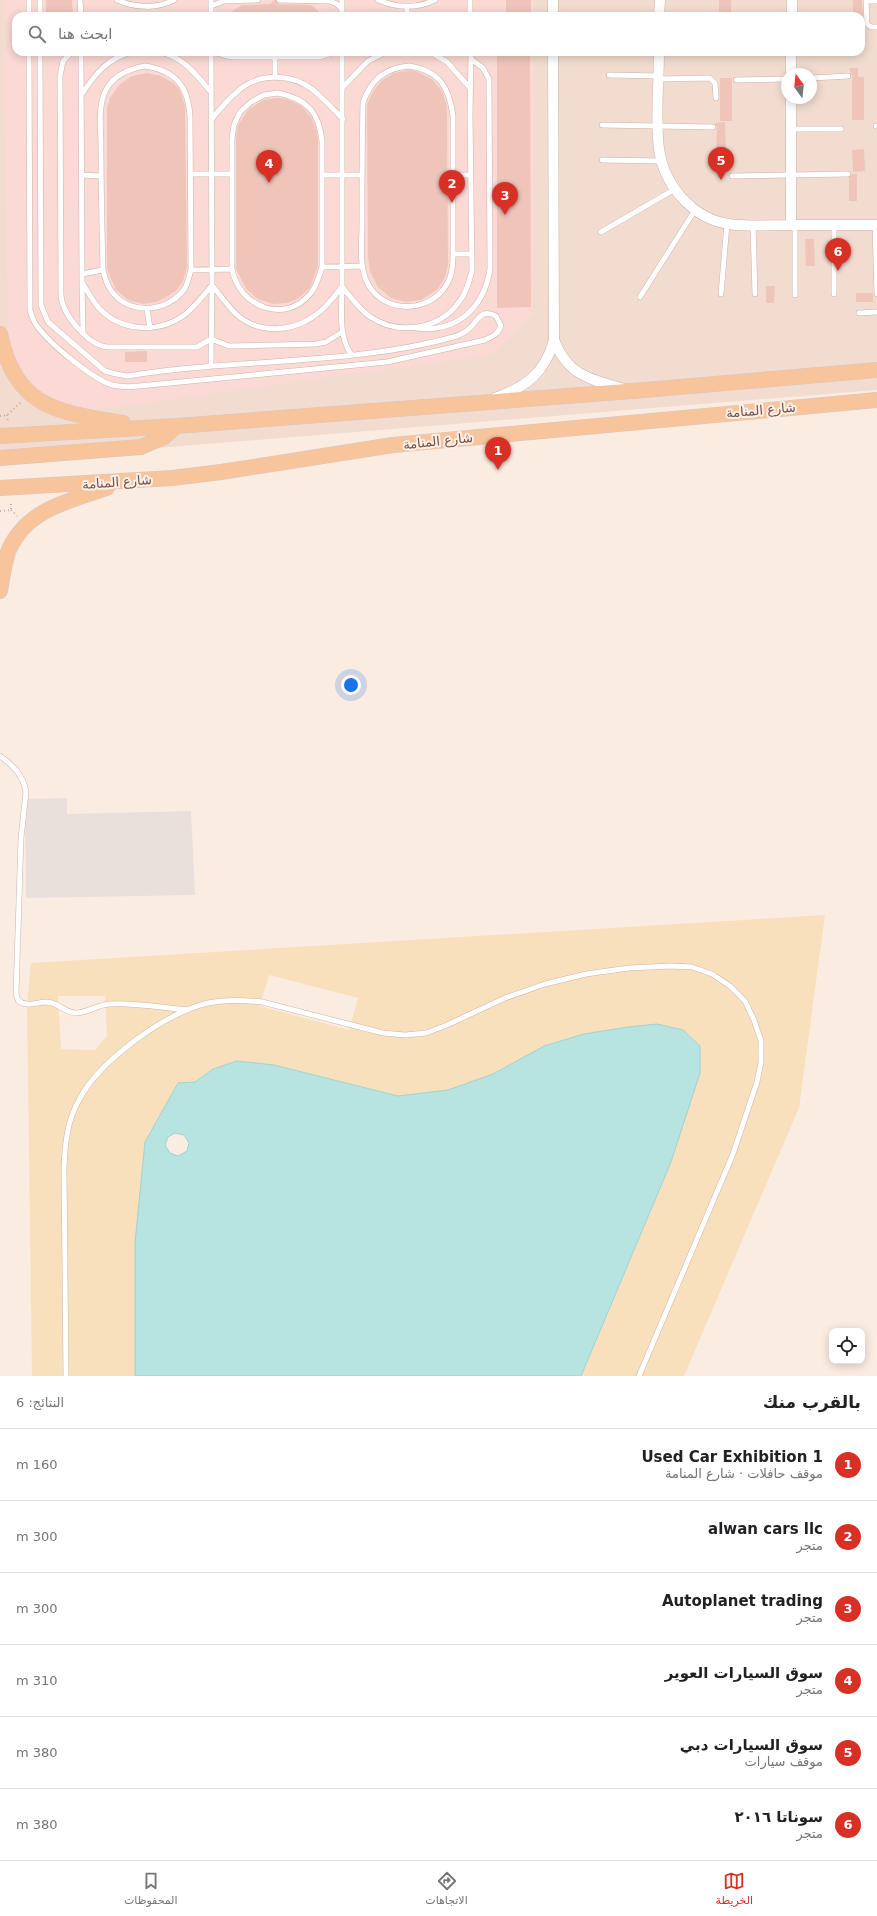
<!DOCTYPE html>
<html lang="ar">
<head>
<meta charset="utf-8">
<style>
	:root { --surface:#fff; --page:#f2f2f2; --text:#202124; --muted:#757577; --line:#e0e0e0; --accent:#d93025 }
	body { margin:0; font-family:"DejaVu Sans",Cairo,sans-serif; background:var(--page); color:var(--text); direction:rtl }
	.controls { position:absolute; right:12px; bottom:12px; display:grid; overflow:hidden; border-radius:8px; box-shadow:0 2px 10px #0003 }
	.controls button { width:36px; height:36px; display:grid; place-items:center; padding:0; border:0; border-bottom:1px solid var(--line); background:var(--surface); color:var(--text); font:20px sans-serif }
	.compass { position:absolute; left:781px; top:68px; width:36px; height:36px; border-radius:50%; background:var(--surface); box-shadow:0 2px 10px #0003; rotate:345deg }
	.you { position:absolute; left:351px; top:685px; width:14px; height:14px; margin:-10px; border:3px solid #fff; border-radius:50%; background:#1a73e8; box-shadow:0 0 0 6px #1a73e833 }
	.badge { display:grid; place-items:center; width:26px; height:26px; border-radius:50%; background:var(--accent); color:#fff; font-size:13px; font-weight:700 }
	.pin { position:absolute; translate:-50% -33px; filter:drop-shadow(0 1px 2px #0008) }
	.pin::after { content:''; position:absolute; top:21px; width:14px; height:12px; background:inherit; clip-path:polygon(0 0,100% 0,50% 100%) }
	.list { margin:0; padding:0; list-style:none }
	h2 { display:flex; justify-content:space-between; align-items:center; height:52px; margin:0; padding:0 16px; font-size:17px }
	h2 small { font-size:13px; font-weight:400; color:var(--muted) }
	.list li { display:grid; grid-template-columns:26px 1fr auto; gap:12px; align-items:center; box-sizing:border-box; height:72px; padding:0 16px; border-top:1px solid var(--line) }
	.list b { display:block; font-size:15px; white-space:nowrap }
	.list p { margin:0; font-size:13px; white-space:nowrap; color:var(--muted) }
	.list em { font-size:13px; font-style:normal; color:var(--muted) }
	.icon { flex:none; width:22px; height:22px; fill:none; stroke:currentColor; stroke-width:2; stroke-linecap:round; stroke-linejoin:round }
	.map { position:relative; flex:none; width:877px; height:1376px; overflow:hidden; direction:ltr }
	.search { position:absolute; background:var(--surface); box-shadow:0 2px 10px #0003; left:12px; right:12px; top:12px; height:44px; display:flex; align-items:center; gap:10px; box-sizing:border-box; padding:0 14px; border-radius:12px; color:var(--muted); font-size:15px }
	.sheet { height:484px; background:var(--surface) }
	nav { display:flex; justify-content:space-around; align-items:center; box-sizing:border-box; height:56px; border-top:1px solid var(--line); background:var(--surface); font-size:11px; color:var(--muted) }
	nav a { display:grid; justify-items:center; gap:2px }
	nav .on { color:var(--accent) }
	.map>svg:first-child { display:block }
	.residential { fill:#f2dcd0; fill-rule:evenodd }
	.commercial { fill:#fbd9d5 }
	.industrial { fill:#e9e0dc }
	.sand { fill:#f9e0bd; fill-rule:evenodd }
	.water { fill:#b7e3e1; stroke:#9ed4d2; fill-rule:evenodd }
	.building { fill:#efc5ba }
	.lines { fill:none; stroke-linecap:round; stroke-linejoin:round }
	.service-casing { stroke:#cdb4ab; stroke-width:6 }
	.minor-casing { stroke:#cdb4ab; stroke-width:11 }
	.primary-casing { stroke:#d4cac8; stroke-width:16 }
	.path { stroke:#d3a89e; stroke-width:2; stroke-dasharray:1 3; stroke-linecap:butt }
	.service { stroke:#fff; stroke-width:5 }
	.minor { stroke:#fff; stroke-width:10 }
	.primary { stroke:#f7c49c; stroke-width:15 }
	.labels { text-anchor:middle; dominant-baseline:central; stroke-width:4; stroke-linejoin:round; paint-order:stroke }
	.street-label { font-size:13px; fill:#705049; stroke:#fef0e7 }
</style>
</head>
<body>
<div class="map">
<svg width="877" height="1376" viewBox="0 0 877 1376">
	<rect width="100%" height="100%" fill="#fbece1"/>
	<path class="residential" d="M0,0h877v390l-708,57 -169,8zM16,16h845v36h-845zM787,74h24v24h-24z"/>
	<path class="commercial" d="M3,0h531v16h-518v36h518l-2,262 -42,41 -403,56 -24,-3 -37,-24 -18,-39z"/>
	<path class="industrial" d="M67,798v16l124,-3 4,84 -169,3 -1,-99z"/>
	<path class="sand" d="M825,915l-26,193 -115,268h-103l90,-214 -14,-138 -29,3 -44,7 -40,12 -51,28 -45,16 -50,6 -124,-31 -37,-4 -24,8 -18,13 -17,1 -33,59 -10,101v133h-103l-5,-372 4,-41zM269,975l89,23 -9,32 -89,-24zM58,996h47l2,40 -12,14 -34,-1z"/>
	<path class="water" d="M657,1024l26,6 17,16v27l-29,89 -90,214h-446v-133l10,-101 33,-59 17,-1 18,-13 24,-8 37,4 124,31 50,-6 45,-16 51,-28 40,-12 44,-7zM175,1133l9,2 5,8 -2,8 -9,5 -8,-3 -5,-8 3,-8z"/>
	<path class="building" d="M46,0h26l1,16h-27z
		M275,0l4,4 32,1 13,11h-99l17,-11 28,-1z
		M506,0h25v16h-25z
		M719,0h12v16h-12z
		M853,0h9l1,16h-10z
		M497,52h33l1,255 -34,1z
		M849,68h9v9h6v43h-12v-43h4h-4z
		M409,70l9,2 15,8 9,11 5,16 1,158 -3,12 -7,12 -17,11 -15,2 -15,-4 -13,-11 -8,-15 -2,-16 -1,-151 5,-12 10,-13 12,-7z
		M147,73l14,3 14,8 5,6 5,16 2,161 -4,14 -7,10 -19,11 -14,2 -15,-4 -12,-10 -9,-21v-161l3,-10 9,-13 13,-9z
		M720,78h12v43h-12z
		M277,98l10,1 15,7 9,11 6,15 1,9v125l-8,22 -11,10 -11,5 -15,1 -15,-5 -12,-10 -10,-20v-130l2,-14 10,-15 15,-10z
		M725,122l1,28h-10l1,-23 -2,-4z
		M864,149l1,22 -12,1 -1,-22z
		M852,174h5v27h-8v-23z
		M805,239h9l1,27h-9z
		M766,286h9l-1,17h-8z
		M856,293h17v9h-17z
		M147,351v11h-22v-10z"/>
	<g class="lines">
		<g class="service-casing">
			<path id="service" d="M40,0v16
				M80,0l1,16
				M117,0c18,8 39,9 57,0
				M211,0v16
				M279,0l51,1 7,3 5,5
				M342,0v16
				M378,0c19,8 38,9 57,0
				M470,0v16
				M866,0l1,24 4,3h6
				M866,1h11
				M211,6l13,-5 34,-1
				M407,7v9
				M29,16v-16
				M29,52l1,258c2,8 5,15 11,21 13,16 52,48 71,54 9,2 18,2 27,1l248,-24 98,-22c7,-3 13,-6 16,-14l-5,-10c-14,-7 -17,2 -25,11 -4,4 -9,7 -14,9 -105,30 -221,22 -330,40l-11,-2 -11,-3 -57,-49 -7,-17 -1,-253
				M72,52l-9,9 -3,15 1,219c1,19 27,50 46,52h90l14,-8 18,7 87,-2 10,-2 16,-10
				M81,52l1,230c5,9 10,18 17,26 21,23 58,26 84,8 11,-8 20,-20 29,-31
				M160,52c23,5 36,22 50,39
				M211,52l1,233c8,10 15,20 24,29 23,21 58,18 81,0 10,-7 17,-18 25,-27
				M214,52l12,4 8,1h85l16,-5
				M342,52v235c9,10 17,22 27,29 29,20 70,14 90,-14 7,-9 10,-20 13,-31l-2,-156 1,-63
				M430,52l17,10 23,26
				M275,57v20
				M145,66c31,5 43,20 45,50l1,154c-2,6 -3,13 -6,18 -16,24 -54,28 -72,5 -6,-7 -8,-15 -10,-23 -1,-40 -2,-81 -2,-122 0,-17 -3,-38 3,-54 7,-18 24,-25 41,-28z
				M409,66c31,5 40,21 44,50v138c0,13 -1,26 -11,37 -21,24 -63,20 -76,-11 -7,-17 -4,-39 -4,-57 0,-40 0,-80 1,-120 7,-23 22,-35 46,-37z
				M609,75l50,1
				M811,78l37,-2
				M659,79l51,-1 5,5 1,15
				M736,80l51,-1
				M342,88l26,-27 18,-9
				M278,93c29,6 41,19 44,48v126c-3,10 -5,18 -11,26 -26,32 -72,14 -79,-24v-130l2,-14 6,-13 11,-10 13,-7z
				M82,94c13,-20 26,-36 50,-42
				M211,120c8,-10 17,-21 27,-29 20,-18 52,-18 74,-2 11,9 21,20 31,30
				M602,125l111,2
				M876,126h1
				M791,129h50
				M602,160l60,1
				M190,174h42
				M82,175l19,1
				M322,175h40
				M453,175h18
				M732,176l116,-2
				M753,225l2,69
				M795,225v70
				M834,225v69
				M875,225l2,69
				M601,232l74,-43
				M453,254h19
				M322,267l40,-1
				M191,270l41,-1
				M82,274l21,-4
				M82,283l1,49
				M342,287c0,23 -4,48 9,67
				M721,294l6,-70
				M640,297l55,-87
				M147,309l3,19
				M859,313l18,-1
				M416,328c41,5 68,-20 74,-59l-1,-190 -6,-11 -12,-9
				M211,366l1,-81
				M0,756c14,10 23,19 26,36l-5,46 -5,156 2,6c8,8 19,2 29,2 11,1 19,11 29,11 11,0 21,-8 33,-9 25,-2 54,4 79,6
				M66,1376l-2,-208c1,-24 3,-47 15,-68 20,-39 86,-87 129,-97 18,-4 36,-3 54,-1l121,31 22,2 21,-2 21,-8 58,-27 40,-14 41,-10 43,-6 42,-2 21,1 20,7 18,12 15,15 9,19 7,21v21l-4,20 -24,72 -94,222"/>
		</g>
		<g class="minor-casing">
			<path id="minor" d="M553,0v16
				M659,16l1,-16
				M792,16v-16
				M659,52c0,32 -4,66 0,97 5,36 33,69 69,75 20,3 41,1 61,1 29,0 59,0 88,0
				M791,74v-22
				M791,225v-127
				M554,340c14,36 36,39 70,49
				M495,398c31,-11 50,-25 59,-58l-1,-288"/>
		</g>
		<g class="primary-casing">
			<path id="primary" d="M0,334c16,75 58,78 123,89
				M0,436l177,-10 456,-35 244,-21
				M0,458l141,-11 23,-10 13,-11
				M0,488l172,-10 49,-6 172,-27 484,-45
				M0,591c2,-12 4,-26 8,-39 17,-42 60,-51 99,-64"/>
		</g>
		<path class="path" d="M7,415l1,7
			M0,416l7,-1 14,-13
			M11,510l6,6
			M0,511l11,-1v-9"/>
		<use href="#service" class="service"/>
		<use href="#minor" class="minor"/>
		<use href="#primary" class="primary"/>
	</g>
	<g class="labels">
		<g class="street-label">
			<text transform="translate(761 410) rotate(-5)">شارع المنامة</text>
			<text transform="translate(438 441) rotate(-6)">شارع المنامة</text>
			<text transform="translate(117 482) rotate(-4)">شارع المنامة</text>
		</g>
	</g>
</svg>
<div class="controls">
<button><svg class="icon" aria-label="locate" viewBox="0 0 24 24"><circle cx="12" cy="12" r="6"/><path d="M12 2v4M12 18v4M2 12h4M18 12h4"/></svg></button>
</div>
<svg class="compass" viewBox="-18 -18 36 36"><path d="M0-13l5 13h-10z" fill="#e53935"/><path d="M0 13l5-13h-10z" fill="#757577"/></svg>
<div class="you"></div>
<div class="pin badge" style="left:498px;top:470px">1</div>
<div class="pin badge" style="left:452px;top:203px">2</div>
<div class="pin badge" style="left:505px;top:215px">3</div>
<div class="pin badge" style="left:269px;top:183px">4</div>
<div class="pin badge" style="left:721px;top:180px">5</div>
<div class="pin badge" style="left:838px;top:271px">6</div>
<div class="search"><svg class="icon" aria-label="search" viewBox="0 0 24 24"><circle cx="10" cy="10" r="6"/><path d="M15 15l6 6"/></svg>ابحث هنا</div>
</div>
<section class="sheet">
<h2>بالقرب منك<small>النتائج: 6</small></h2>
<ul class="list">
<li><span class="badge">1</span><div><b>Used Car Exhibition 1</b><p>موقف حافلات · شارع المنامة</p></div><em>160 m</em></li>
<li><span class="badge">2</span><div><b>alwan cars llc</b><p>متجر</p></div><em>300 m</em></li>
<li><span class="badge">3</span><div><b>Autoplanet trading</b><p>متجر</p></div><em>300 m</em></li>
<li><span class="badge">4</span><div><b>سوق السيارات العوير</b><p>متجر</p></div><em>310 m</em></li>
<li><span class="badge">5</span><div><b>سوق السيارات دبي</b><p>موقف سيارات</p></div><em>380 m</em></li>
<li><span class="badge">6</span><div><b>سوناتا ٢٠١٦</b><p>متجر</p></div><em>380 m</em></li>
</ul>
</section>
<nav>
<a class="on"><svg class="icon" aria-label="map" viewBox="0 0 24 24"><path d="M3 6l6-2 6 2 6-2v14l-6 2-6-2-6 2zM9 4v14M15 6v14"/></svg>الخريطة</a>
<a><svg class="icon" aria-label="directions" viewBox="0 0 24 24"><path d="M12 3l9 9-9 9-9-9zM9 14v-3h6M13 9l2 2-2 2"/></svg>الاتجاهات</a>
<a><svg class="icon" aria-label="saved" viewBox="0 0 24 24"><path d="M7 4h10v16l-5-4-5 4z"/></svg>المحفوظات</a>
</nav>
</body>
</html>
